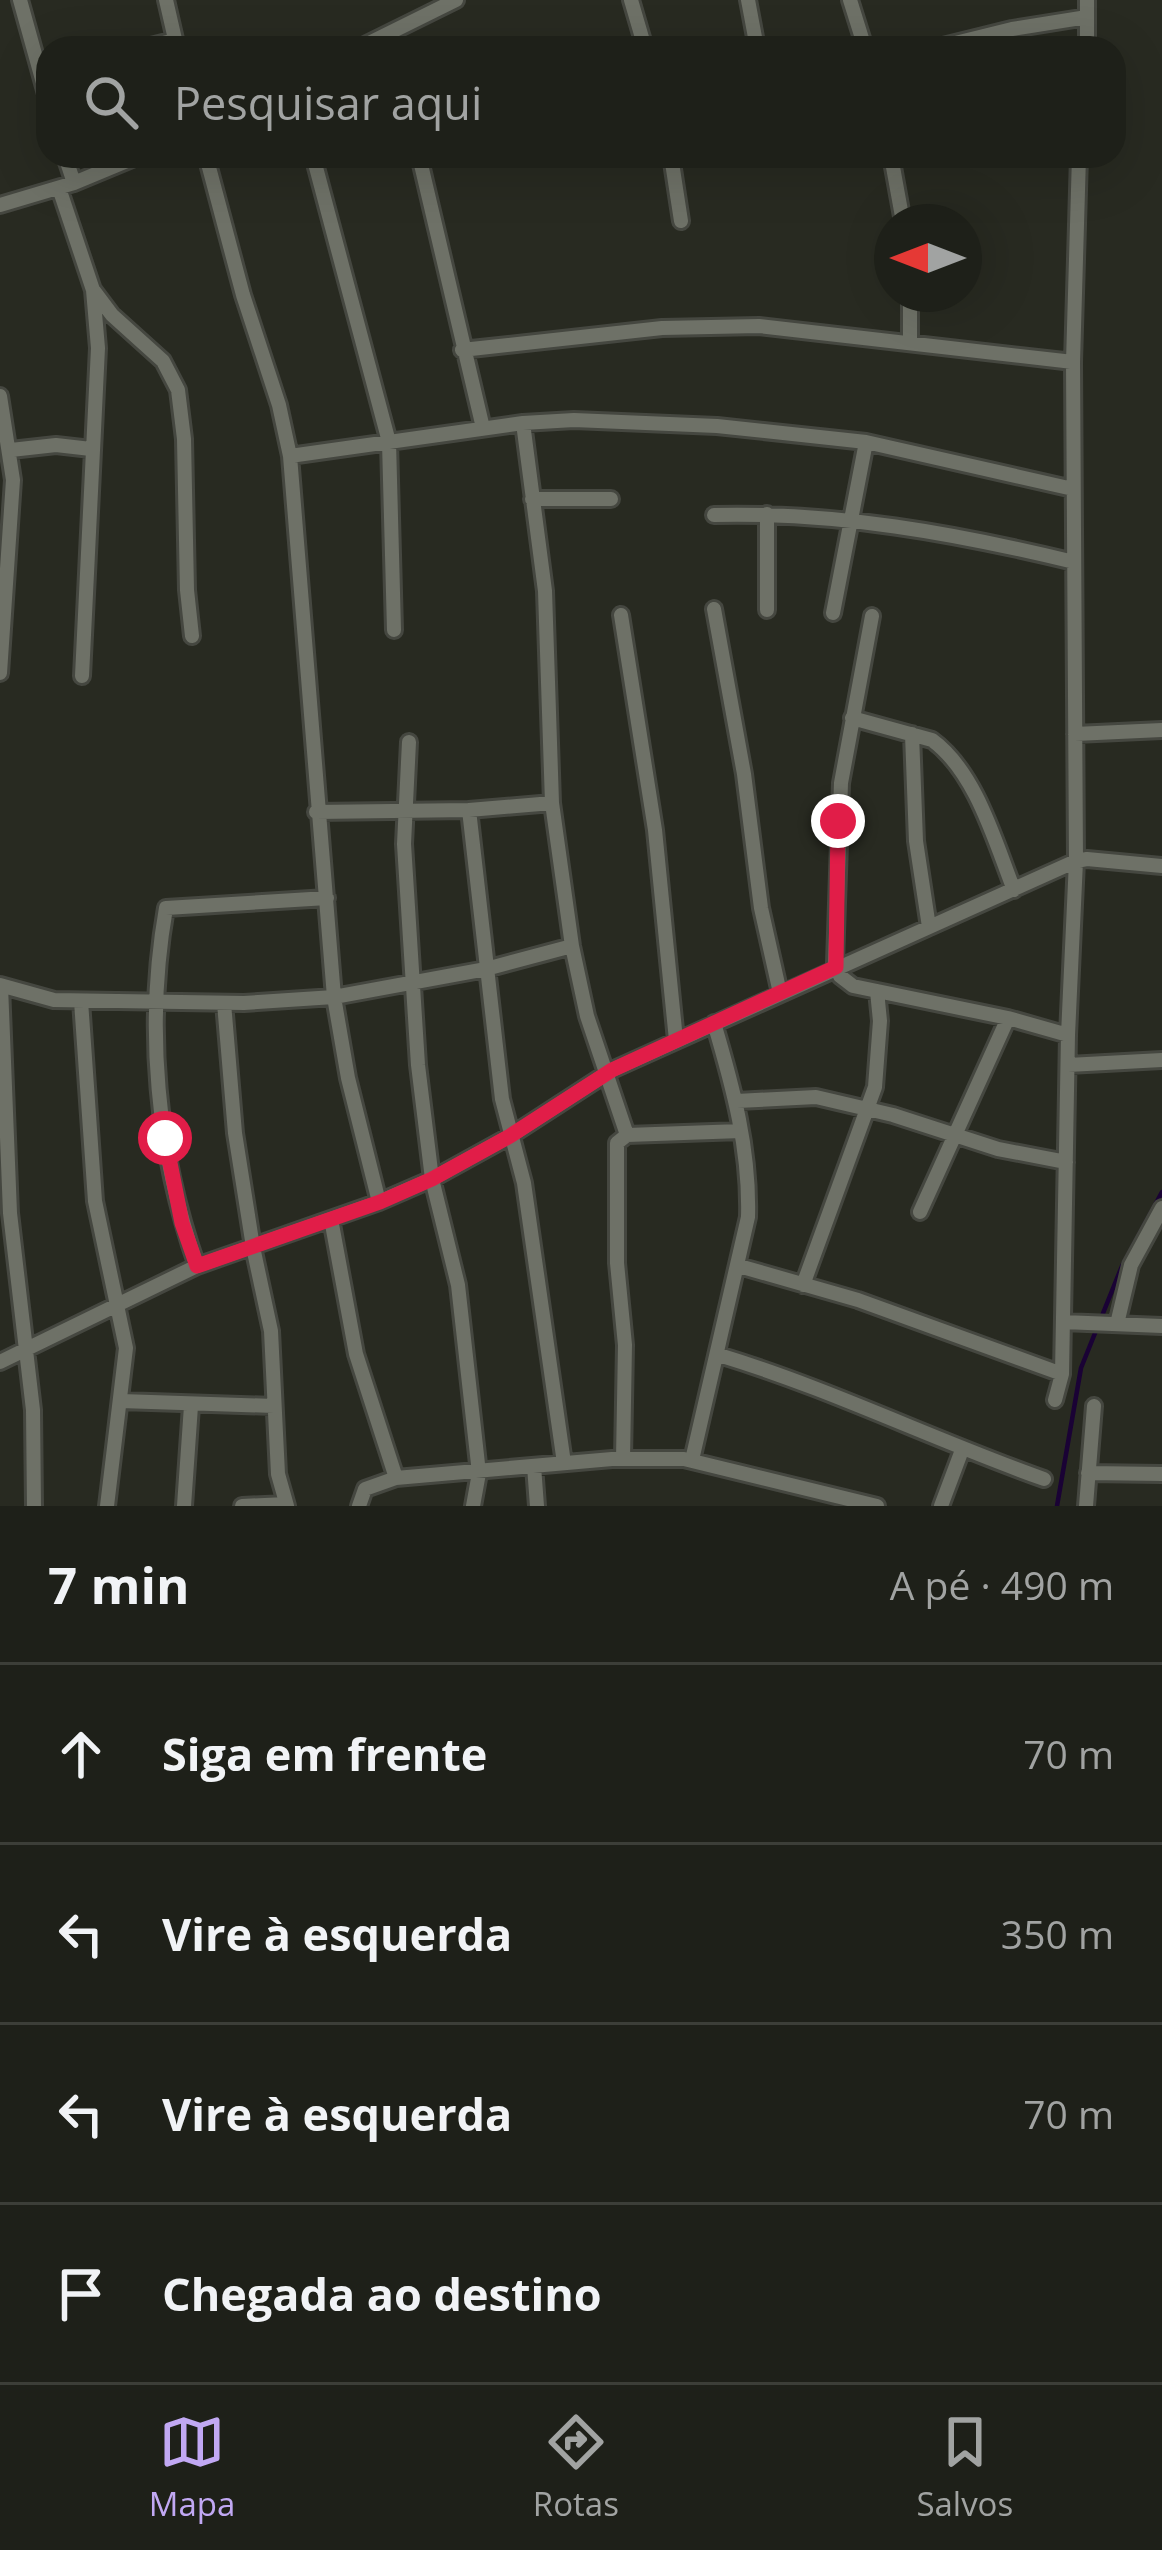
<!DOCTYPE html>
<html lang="pt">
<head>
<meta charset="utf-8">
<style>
	:root { --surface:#1e2019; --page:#262822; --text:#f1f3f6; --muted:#a1a3a2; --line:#3c3e38; --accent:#c1a8f3 }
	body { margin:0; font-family:"Open Sans",sans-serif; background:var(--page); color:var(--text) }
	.compass { position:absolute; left:874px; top:204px; width:108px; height:108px; border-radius:50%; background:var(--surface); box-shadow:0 12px 48px #0002; rotate:270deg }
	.stop { position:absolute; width:36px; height:36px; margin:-27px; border:9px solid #e11d48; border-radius:50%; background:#fff }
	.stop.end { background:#e11d48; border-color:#fff; box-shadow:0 3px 12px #0008 }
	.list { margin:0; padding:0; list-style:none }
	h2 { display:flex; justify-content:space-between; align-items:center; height:156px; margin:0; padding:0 48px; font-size:51px }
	h2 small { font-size:39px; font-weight:400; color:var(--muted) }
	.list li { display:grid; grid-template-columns:78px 1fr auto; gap:36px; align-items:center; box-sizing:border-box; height:180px; padding:0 48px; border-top:3px solid var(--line) }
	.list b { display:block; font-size:45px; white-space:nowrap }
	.list em { font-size:39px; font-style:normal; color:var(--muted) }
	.icon { flex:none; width:66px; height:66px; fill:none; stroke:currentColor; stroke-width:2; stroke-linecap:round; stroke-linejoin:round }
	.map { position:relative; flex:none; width:1162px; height:1506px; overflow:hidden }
	.search { position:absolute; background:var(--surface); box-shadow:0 12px 48px #0002; left:36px; right:36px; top:36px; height:132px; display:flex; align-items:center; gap:30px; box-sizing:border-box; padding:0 42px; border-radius:36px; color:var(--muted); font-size:45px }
	.sheet { height:876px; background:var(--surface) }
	nav { display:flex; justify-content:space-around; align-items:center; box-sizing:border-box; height:168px; border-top:3px solid var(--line); background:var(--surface); font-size:33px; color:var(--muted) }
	nav a { display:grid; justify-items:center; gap:6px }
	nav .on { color:var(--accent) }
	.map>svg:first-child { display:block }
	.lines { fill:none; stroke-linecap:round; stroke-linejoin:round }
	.stream { stroke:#1a0235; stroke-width:4.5 }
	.street-casing { stroke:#454740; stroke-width:20 }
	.street { stroke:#6e7167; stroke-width:14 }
	.route { stroke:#e11d48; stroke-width:15 }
</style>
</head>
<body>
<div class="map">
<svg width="1162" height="1506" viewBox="0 0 1162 1506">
	<rect width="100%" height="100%" fill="#282a21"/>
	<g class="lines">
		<path class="stream" d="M1057,1506l24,-138 41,-102 40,-74"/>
		<g class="street-casing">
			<path id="street" d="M20,0l28,101
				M166,0l11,48
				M631,0l14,48
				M748,0l9,48
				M850,0l15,48
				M143,48l32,-8
				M359,48l97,-48
				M935,48l77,-19 75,-12
				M1087,48v-48
				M65,156l9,27
				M206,156l37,139 36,110 11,51 44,541 14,81 31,124
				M313,156l76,286 5,188
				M419,156l64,272
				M671,156l10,65
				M891,156l12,66
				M59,188l34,102 5,58 -16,328
				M0,205l74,-22 65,-27
				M94,291l18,24 51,46 15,29 6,49 3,151 5,46
				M910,342v-48
				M462,350l200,-22 97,-2 314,36
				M0,396l13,84 -13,193
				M523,423l22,168 7,212 20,143 15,70 40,119
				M11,450l45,-5 35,4
				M290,456l233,-33 51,-3 143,6 149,16 207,47
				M532,499h79
				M767,514v96
				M714,515c123,-3 240,18 360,47
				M714,609l30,165 17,134 19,85
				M833,613l33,-171
				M621,615l34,215 21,210
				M872,616l-31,167 -6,180 5,13 13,10 155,32 60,17
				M852,718l80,22c44,32 63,102 82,150
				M912,734l4,107 13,86
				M1075,734l87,-4
				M409,742l-5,102 14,221 14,114 26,106 21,188 -6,33
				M469,810l33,289 22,84 40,280
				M316,812l153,-2 83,-7
				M0,985l54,15 190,3 90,-6 152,-28 86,-23
				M1,986l9,227 23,197 1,96
				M81,1001l14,200 31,147 -19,158
				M224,1003l11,130 18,114 18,84 7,143 9,32
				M1068,1065l94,-5
				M737,1101l79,-4 77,18 105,34 68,13
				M920,1212l88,-194
				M331,1219l25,135 40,124
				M197,1266c-40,-114 -52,-239 -31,-358l161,-10
				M739,1266l119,34 204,74
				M803,1285l72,-198 5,-66 -3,-30
				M1063,1322l99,4
				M1117,1324l14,-59 31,-57
				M719,1355c112,34 215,85 325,124
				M0,1362l197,-96 182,-64 53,-23 78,-43 102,-66 464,-209 11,-2 75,7
				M1055,1400l7,-26 6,-339 8,-174 -3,-499 6,-206
				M121,1401l153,5
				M623,1459l2,-114 -8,-82v-120l10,-8 114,-4
				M692,1460l56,-243c2,-67 -15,-130 -34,-194
				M534,1466l3,40
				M1088,1473l74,1
				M184,1506l7,-100
				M242,1506l44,-2
				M359,1506l6,-17 31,-11 216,-19h72l193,47
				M941,1506l21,-56
				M1086,1506l8,-100"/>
		</g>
		<use href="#street" class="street"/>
	</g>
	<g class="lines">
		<path class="route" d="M165,1138l17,85 15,43 183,-64 52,-23 78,-43 102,-66 224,-103 2,-146"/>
	</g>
</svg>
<svg class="compass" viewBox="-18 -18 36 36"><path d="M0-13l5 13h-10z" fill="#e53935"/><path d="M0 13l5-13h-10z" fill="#a1a3a2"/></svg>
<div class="stop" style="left:165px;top:1138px"></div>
<div class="stop end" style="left:838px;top:821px"></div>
<div class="search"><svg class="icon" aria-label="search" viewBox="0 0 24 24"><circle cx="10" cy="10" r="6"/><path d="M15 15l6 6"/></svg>Pesquisar aqui</div>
</div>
<section class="sheet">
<h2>7 min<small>A pé · 490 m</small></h2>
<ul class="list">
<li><svg class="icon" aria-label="ahead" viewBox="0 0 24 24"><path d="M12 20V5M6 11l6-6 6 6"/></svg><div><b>Siga em frente</b></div><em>70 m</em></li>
<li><svg class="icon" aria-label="left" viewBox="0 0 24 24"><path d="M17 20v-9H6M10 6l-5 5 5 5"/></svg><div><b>Vire à esquerda</b></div><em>350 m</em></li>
<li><svg class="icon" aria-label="left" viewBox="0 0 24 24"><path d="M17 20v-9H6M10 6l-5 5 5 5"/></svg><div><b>Vire à esquerda</b></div><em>70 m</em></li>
<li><svg class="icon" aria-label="arrive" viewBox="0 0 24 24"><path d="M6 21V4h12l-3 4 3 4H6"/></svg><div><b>Chegada ao destino</b></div></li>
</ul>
</section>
<nav>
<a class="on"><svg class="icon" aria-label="map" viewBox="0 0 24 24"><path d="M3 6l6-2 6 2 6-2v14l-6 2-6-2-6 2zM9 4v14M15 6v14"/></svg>Mapa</a>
<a><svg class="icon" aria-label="directions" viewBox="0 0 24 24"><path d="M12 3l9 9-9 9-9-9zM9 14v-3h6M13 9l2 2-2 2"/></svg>Rotas</a>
<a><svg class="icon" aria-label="saved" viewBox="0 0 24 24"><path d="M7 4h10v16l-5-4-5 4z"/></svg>Salvos</a>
</nav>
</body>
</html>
